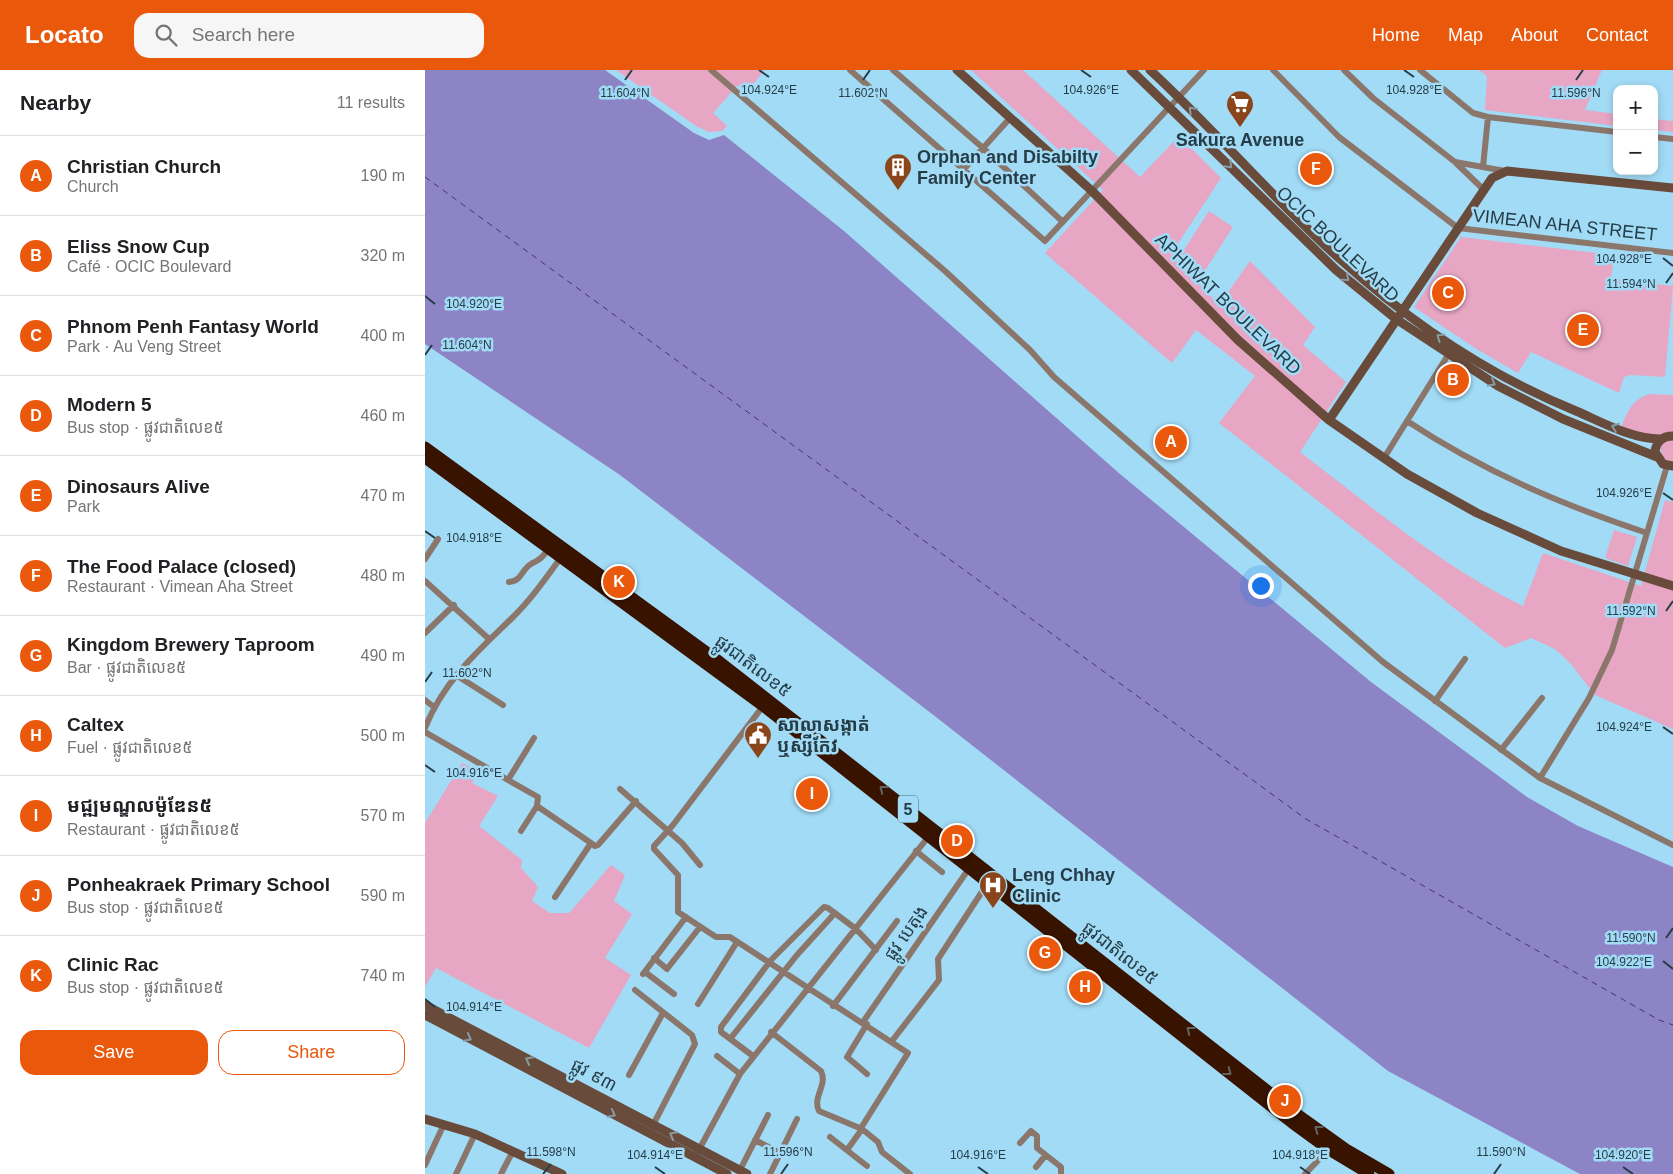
<!DOCTYPE html>
<html lang="en">
<head>
<meta charset="utf-8">
<style>
	:root { --surface:#fff; --page:#f6f6f6; --text:#202124; --muted:#757577; --line:#e0e0e0; --accent:#ea580c }
	body { margin:0; font-family:Arial,"Noto Sans Khmer",sans-serif; background:var(--page); color:var(--text) }
	.controls { position:absolute; right:15px; top:15px; display:grid; overflow:hidden; border-radius:10px; box-shadow:0 2px 8px #0003 }
	.controls button { width:45px; height:45px; display:grid; place-items:center; padding:0; border:0; border-bottom:1px solid var(--line); background:var(--surface); color:var(--text); font:25px sans-serif }
	.you { position:absolute; left:835px; top:515px; width:18px; height:18px; margin:-12px; border:4px solid #fff; border-radius:50%; background:#1a73e8; box-shadow:0 0 0 8px #1a73e833 }
	.badge { display:grid; place-items:center; width:32px; height:32px; border-radius:50%; background:var(--accent); color:#fff; font-size:16px; font-weight:700 }
	.pin { position:absolute; translate:-50% -50%; border:2px solid #fff; box-shadow:0 1px 5px #0006 }
	.list { margin:0; padding:0; list-style:none }
	h2 { display:flex; justify-content:space-between; align-items:center; height:65px; margin:0; padding:0 20px; font-size:21px }
	h2 small { font-size:16px; font-weight:400; color:var(--muted) }
	.list li { display:grid; grid-template-columns:32px 1fr auto; gap:15px; align-items:center; box-sizing:border-box; height:80px; padding:0 20px; border-top:1px solid var(--line) }
	.list b { display:block; font-size:19px; white-space:nowrap }
	.list p { margin:0; font-size:16px; white-space:nowrap; color:var(--muted) }
	.list em { font-size:16px; font-style:normal; color:var(--muted) }
	.actions { display:flex; gap:10px; padding:15px 20px }
	.actions a { flex:1; padding:11px 0; border:1px solid var(--accent); border-radius:15px; text-align:center; font-size:18px; color:var(--accent) }
	.actions .main { background:var(--accent); color:#fff }
	.icon { flex:none; width:28px; height:28px; fill:none; stroke:currentColor; stroke-width:2; stroke-linecap:round; stroke-linejoin:round }
	.map { position:relative; flex:none; width:1248px; height:1104px; overflow:hidden }
	header { display:flex; align-items:center; gap:30px; box-sizing:border-box; height:70px; padding:0 25px; background:var(--accent); color:#fff }
	header strong { font-size:24px }
	nav { display:flex; gap:28px; margin-inline-start:auto; font-size:18px }
	.search { width:350px; height:45px; background:var(--page); display:flex; align-items:center; gap:12px; box-sizing:border-box; padding:0 18px; border-radius:15px; color:var(--muted); font-size:19px }
	main { display:flex }
	aside { flex:1; background:var(--surface) }
	.map>svg:first-child { display:block }
	.green { fill:#e6a6c4 }
	.water { fill:#8d84c6 }
	.lines { fill:none; stroke-linecap:round; stroke-linejoin:round }
	.ferry { stroke:#443180; stroke-width:1; stroke-dasharray:6 5; stroke-linecap:butt }
	.street { stroke:#8b766b; stroke-width:6 }
	.secondary { stroke:#684b3b; stroke-width:9 }
	.highway { stroke:#381300; stroke-width:11 }
	.oneway { stroke:#889aa2 }
	.oneway2 { stroke:#626362 }
	.ticks { fill:none; stroke:#263d48; stroke-width:2 }
	.labels { text-anchor:middle; dominant-baseline:central; stroke-width:5; stroke-linejoin:round; paint-order:stroke }
	.shield { fill:#a2dbf6; stroke:#4b6c7c; stroke-width:1 }
	.shield-label { font-size:16px; font-weight:bold; fill:#263d48 }
	.poi-label { font-size:18px; font-weight:bold; fill:#263d48; stroke:#a2dbf6; text-anchor:start }
	.street-label { font-size:18px; fill:#263d48; stroke:#a2dbf6 }
	.ticks-label { font-size:12px; text-anchor:middle; fill:#263d48; stroke:#a2dbf6; stroke-width:5; stroke-linejoin:round; paint-order:stroke }
</style>
</head>
<body>
<header>
<strong>Locato</strong>
<div class="search"><svg class="icon" aria-label="search" viewBox="0 0 24 24"><circle cx="10" cy="10" r="6"/><path d="M15 15l6 6"/></svg>Search here</div>
<nav><a>Home</a><a>Map</a><a>About</a><a>Contact</a></nav>
</header>
<main>
<aside>
<h2>Nearby<small>11 results</small></h2>
<ul class="list">
<li><span class="badge">A</span><div><b>Christian Church</b><p>Church</p></div><em>190 m</em></li>
<li><span class="badge">B</span><div><b>Eliss Snow Cup</b><p>Café · OCIC Boulevard</p></div><em>320 m</em></li>
<li><span class="badge">C</span><div><b>Phnom Penh Fantasy World</b><p>Park · Au Veng Street</p></div><em>400 m</em></li>
<li><span class="badge">D</span><div><b>Modern 5</b><p>Bus stop · ផ្លូវជាតិលេខ៥</p></div><em>460 m</em></li>
<li><span class="badge">E</span><div><b>Dinosaurs Alive</b><p>Park</p></div><em>470 m</em></li>
<li><span class="badge">F</span><div><b>The Food Palace (closed)</b><p>Restaurant · Vimean Aha Street</p></div><em>480 m</em></li>
<li><span class="badge">G</span><div><b>Kingdom Brewery Taproom</b><p>Bar · ផ្លូវជាតិលេខ៥</p></div><em>490 m</em></li>
<li><span class="badge">H</span><div><b>Caltex</b><p>Fuel · ផ្លូវជាតិលេខ៥</p></div><em>500 m</em></li>
<li><span class="badge">I</span><div><b>មជ្ឍមណ្ឌលម៉ូឌែន៥</b><p>Restaurant · ផ្លូវជាតិលេខ៥</p></div><em>570 m</em></li>
<li><span class="badge">J</span><div><b>Ponheakraek Primary School</b><p>Bus stop · ផ្លូវជាតិលេខ៥</p></div><em>590 m</em></li>
<li><span class="badge">K</span><div><b>Clinic Rac</b><p>Bus stop · ផ្លូវជាតិលេខ៥</p></div><em>740 m</em></li>
</ul>
<div class="actions"><a class="main">Save</a><a>Share</a></div>
</aside>
<div class="map">
<svg width="1248" height="1104" viewBox="0 0 1248 1104">
	<rect width="100%" height="100%" fill="#a2dbf6"/>
	<path class="green" d="M191,0h148l-17,23 -9,-8 -25,28 14,13 -5,5 -13,1 -13,-6z
		M546,0h52l117,107 39,-41 42,42 -50,76 48,51 31,-44 65,66 -12,18 43,37 -46,70c72,55 141,114 223,154l20,-53 98,33 24,-86 8,2v227l-78,-34 -24,-31 -16,-15 -24,-11 -26,10 -286,-225 36,-47 -59,-46 -24,33 -127,-110 58,-63z
		M1054,0h123l-17,40 32,4v12l-132,-16 2,-34z
		M1229,49l19,2v11l-19,-2z
		M784,141l24,16 -29,45 -24,-16z
		M1036,167l153,18 -3,24 62,7 -8,91 -34,-2 -7,2 -5,16 -88,-41 -13,21 -43,-25 -61,-41z
		M1224,324l24,1v41l-11,3 -41,-10c5,-16 11,-29 28,-35z
		M1248,370v22l-8,-2c-7,-11 -6,-18 8,-20z
		M1189,460l23,7 -9,29 -23,-8z
		M37,693l17,8 -7,12 26,13 -19,30 43,34 -1,8 17,19 -6,14 18,12h19l42,-48 14,10 -11,26 18,13 -27,44 26,17 -42,73 -153,-80 -11,19v-164z"/>
	<path class="water" d="M0,0h180l89,63 15,7 15,-5 120,96 276,243 251,208 156,115 51,29 95,41v307h-93l-192,-103 -452,-354 -316,-242 -195,-131z"/>
	<g class="lines">
		<path class="ferry" d="M0,107l881,642 353,201 14,5"/>
		<path class="street" d="M286,0l234,201 85,79 24,27 329,285 157,116 133,67
			M425,0l195,171 159,-171
			M468,0l90,78 80,74
			M848,0l66,67 119,91 215,25
			M919,0l29,28 82,64 50,9
			M995,0l53,43 15,4 129,15
			M1229,67l19,2
			M1031,93l27,26
			M1058,97l5,-50
			M540,98l46,-51
			M982,351c76,50 153,83 240,112
			M959,388l64,-103
			M0,489l13,-20
			M0,511l64,58
			M84,512c13,-1 12,-12 22,-18 10,-5 9,-5 18,-15
			M0,563l29,-28
			M31,605l47,30
			M0,630l9,7
			M1010,631l30,-42
			M338,636l-90,119 -19,21v3l24,26v37l38,25h14l178,116 -47,75
			M0,658c19,-47 50,-74 86,-109 19,-18 35,-41 51,-63
			M0,662l83,48
			M109,668l-26,42 30,17 -1,9
			M1076,680l41,-52
			M1115,708l49,-80 23,-48 55,-184
			M195,719l62,54 18,22
			M96,761l16,-25 54,37
			M491,781l26,21
			M130,827l36,-54 4,3 3,-1 38,-44
			M229,888l13,11 33,-42
			M220,902l29,22
			M218,904l43,-57
			M210,920l57,45 3,9 -43,83
			M273,934l39,-62
			M408,936l64,-85
			M438,952l107,-155
			M442,954l-20,33 20,17
			M346,962l50,39c7,14 -9,26 -2,40l43,18 16,13 4,10 28,22
			M305,969l67,-84 38,-42
			M467,971l47,-61 -1,-21 51,-78
			M292,986l23,18
			M328,986l-32,-24v-5l50,-67 53,-53 4,1 28,21 20,21
			M204,1005l34,-62
			M405,1067l37,29
			M330,1070l25,13
			M595,1073l11,-12 6,5v12l24,19v7
			M422,1080l15,-21
			M270,1087l45,-83 189,-238
			M0,1095l19,-41
			M611,1097l9,-11
			M315,1100l28,-55
			M31,1104l19,-40
			M76,1104l12,-23
			M345,1104l27,-55
			M880,1104l25,-26"/>
		<path class="secondary" d="M532,0l135,121 146,149 91,80 78,54 70,39 84,38 112,35
			M706,0l205,200 60,49 102,67 65,33 94,38
			M725,0c66,61 124,130 191,190 69,62 149,116 235,151 26,11 57,29 86,28
			M904,350l163,-242 15,-7 166,17
			M1248,366c-11,0 -17,6 -18,16l8,12 10,2
			M0,935l322,169
			M0,945l302,159
			M0,1049l50,15 87,40"/>
		<path class="highway" d="M0,377l294,214 581,455 46,33 43,25
			M0,388l338,248 529,417 37,27 40,24"/>
	</g>
	<defs><path id="oneway-chevron" d="M-2-3.5L2.5 0L-2 3.5" fill="none" stroke-width="1.6" stroke-linecap="round" stroke-linejoin="round" transform="scale(1.25)"/></defs>
	<g class="oneway">
		<use href="#oneway-chevron" transform="translate(767 40) rotate(-135)"/>
		<use href="#oneway-chevron" transform="translate(804 95) rotate(45)"/>
		<use href="#oneway-chevron" transform="translate(921 208) rotate(41)"/>
		<use href="#oneway-chevron" transform="translate(1015 267) rotate(-145)"/>
		<use href="#oneway-chevron" transform="translate(1067 313) rotate(30)"/>
		<use href="#oneway-chevron" transform="translate(1190 357) rotate(-160)"/>
		<use href="#oneway-chevron" transform="translate(43 968) rotate(28)"/>
		<use href="#oneway-chevron" transform="translate(104 990) rotate(-152)"/>
		<use href="#oneway-chevron" transform="translate(187 1044) rotate(28)"/>
		<use href="#oneway-chevron" transform="translate(248 1065) rotate(-152)"/>
	</g>
	<g class="oneway2">
		<use href="#oneway-chevron" transform="translate(458 719) rotate(-142)"/>
		<use href="#oneway-chevron" transform="translate(765 960) rotate(-142)"/>
		<use href="#oneway-chevron" transform="translate(803 1002) rotate(38)"/>
		<use href="#oneway-chevron" transform="translate(893 1059) rotate(-143)"/>
	</g>
	<path class="ticks" d="M334,0l10,7M656,0l10,7M979,0l10,7M200,10l7,-10M438,10l7,-10M1151,10l7,-10M1238,188l10,8M1241,213l7,-10M0,226l10,8M0,285l7,-10M1238,423l10,7M0,461l10,7M1241,541l7,-10M0,612l7,-10M1238,657l10,7M0,695l10,7M1241,868l7,-10M1238,891l10,8M0,929l10,8M230,1097l10,7M553,1097l10,7M875,1097l10,7M1198,1097l10,7M118,1104l8,-10M356,1104l7,-10M1069,1104l7,-10"/>
	<defs>
		<g id="supermarket-pin" transform="scale(1.4375)"><path d="M0 17L-7.5 6A9.5 9.5 0 1 1 7.5 6Z" fill="#8a461a" stroke="#a2dbf6"/><path d="M-6-5.5h2.5l.6 2H6L4.5 2H-2.5L-4.4-4H-6ZM-1.5 3.2a1.3 1.3 0 1 0 .1 0ZM3 3.2a1.3 1.3 0 1 0 .1 0Z" fill="#fff"/></g>
		<g id="building-pin" transform="scale(1.4375)"><path d="M0 17L-7.5 6A9.5 9.5 0 1 1 7.5 6Z" fill="#8a461a" stroke="#a2dbf6"/><path d="M-4-6H4V6H1V3H-1V6H-4ZM-2.5-4.3h1.7v1.8h-1.7ZM.8-4.3h1.7v1.8H.8ZM-2.5-1h1.7V.8h-1.7ZM.8-1h1.7V.8H.8Z" fill="#fff"/></g>
		<g id="civic-pin" transform="scale(1.4375)"><path d="M0 17L-7.5 6A9.5 9.5 0 1 1 7.5 6Z" fill="#8a461a" stroke="#a2dbf6"/><path d="M-.6-6.5H3V-4.5H.6V-3L4-1V1h2V6H-6V1h2V-1L-.6-3ZM-1.2 2.5V6h2.4V2.5Z" fill="#fff"/></g>
		<g id="hospital-pin" transform="scale(1.4375)"><path d="M0 17L-7.5 6A9.5 9.5 0 1 1 7.5 6Z" fill="#8a461a" stroke="#a2dbf6"/><path d="M-5-5h3v3.5h4V-5h3V5h-3V1.5h-4V5h-3Z" fill="#fff"/></g>
	</defs>
	<g fill-rule="evenodd">
		<use href="#supermarket-pin" x="815" y="34"/>
		<use href="#building-pin" x="473" y="97"/>
		<use href="#civic-pin" x="333" y="665"/>
		<use href="#hospital-pin" x="568" y="815"/>
	</g>
	<g class="labels">
		<rect class="shield" x="473" y="725.5" width="20" height="27" rx="4"/>
		<g class="shield-label">
			<text x="483" y="739">5</text>
		</g>
		<g class="poi-label">
			<text x="815" y="70" text-anchor="middle">Sakura Avenue</text>
			<text x="492" y="87">Orphan and Disabilty<tspan x="492" dy="21">Family Center</tspan></text>
			<text x="352" y="655">សាលាសង្កាត់<tspan x="352" dy="21">ឬស្សីកែវ</tspan></text>
			<text x="587" y="805">Leng Chhay<tspan x="587" dy="21">Clinic</tspan></text>
		</g>
		<g class="street-label">
			<text transform="translate(1140 155) rotate(6)">VIMEAN AHA STREET</text>
			<text transform="translate(913 174) rotate(43)">OCIC BOULEVARD</text>
			<text transform="translate(803 234) rotate(44)">APHIWAT BOULEVARD</text>
			<text transform="translate(328 596) rotate(37)">ផ្លូវជាតិលេខ៥</text>
			<text transform="translate(481 863) rotate(-55)">ផ្លូវ បេតុង</text>
			<text transform="translate(695 883) rotate(38)">ផ្លូវជាតិលេខ៥</text>
			<text transform="translate(169 1005) rotate(28)">ផ្លូវ ៩៣</text>
		</g>
	</g>
	<g class="ticks-label">
		<text x="344" y="24">104.924°E</text>
		<text x="666" y="24">104.926°E</text>
		<text x="989" y="24">104.928°E</text>
		<text x="1151" y="27">11.596°N</text>
		<text x="200" y="27">11.604°N</text>
		<text x="438" y="27">11.602°N</text>
		<text x="1199" y="193">104.928°E</text>
		<text x="1206" y="218">11.594°N</text>
		<text x="49" y="238">104.920°E</text>
		<text x="42" y="279">11.604°N</text>
		<text x="1199" y="427">104.926°E</text>
		<text x="49" y="472">104.918°E</text>
		<text x="1206" y="545">11.592°N</text>
		<text x="42" y="607">11.602°N</text>
		<text x="1199" y="661">104.924°E</text>
		<text x="49" y="707">104.916°E</text>
		<text x="1206" y="872">11.590°N</text>
		<text x="1199" y="896">104.922°E</text>
		<text x="49" y="941">104.914°E</text>
		<text x="126" y="1086">11.598°N</text>
		<text x="363" y="1086">11.596°N</text>
		<text x="1076" y="1086">11.590°N</text>
		<text x="230" y="1089">104.914°E</text>
		<text x="553" y="1089">104.916°E</text>
		<text x="875" y="1089">104.918°E</text>
		<text x="1198" y="1089">104.920°E</text>
	</g>
</svg>
<div class="controls">
<button>+</button>
<button>−</button>
</div>
<div class="you"></div>
<div class="pin badge" style="left:746px;top:372px">A</div>
<div class="pin badge" style="left:1028px;top:310px">B</div>
<div class="pin badge" style="left:1023px;top:223px">C</div>
<div class="pin badge" style="left:532px;top:771px">D</div>
<div class="pin badge" style="left:1158px;top:260px">E</div>
<div class="pin badge" style="left:891px;top:99px">F</div>
<div class="pin badge" style="left:620px;top:883px">G</div>
<div class="pin badge" style="left:660px;top:917px">H</div>
<div class="pin badge" style="left:387px;top:724px">I</div>
<div class="pin badge" style="left:860px;top:1031px">J</div>
<div class="pin badge" style="left:194px;top:512px">K</div>
</div>
</main>
</body>
</html>
